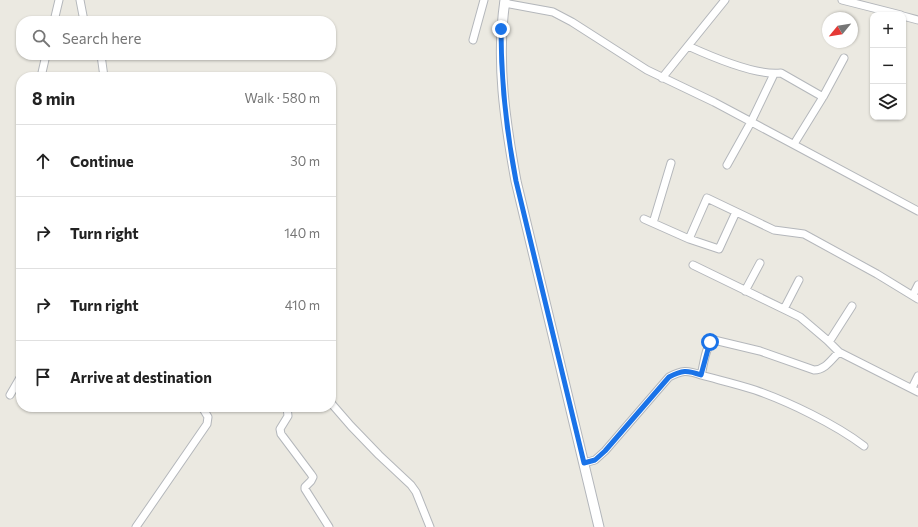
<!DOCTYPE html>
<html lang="en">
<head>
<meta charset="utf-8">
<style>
	:root { --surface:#fff; --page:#f2f2f2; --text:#222; --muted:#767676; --line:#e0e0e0 }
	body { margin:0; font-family:Commissioner,sans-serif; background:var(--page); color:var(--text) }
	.controls { position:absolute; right:12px; top:12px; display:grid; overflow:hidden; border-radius:8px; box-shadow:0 1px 3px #0004 }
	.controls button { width:36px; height:36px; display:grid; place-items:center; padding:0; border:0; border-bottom:1px solid var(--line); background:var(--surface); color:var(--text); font:20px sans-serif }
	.compass { position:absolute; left:822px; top:12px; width:36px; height:36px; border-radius:50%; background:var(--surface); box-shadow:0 1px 3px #0004; rotate:240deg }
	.stop { position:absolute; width:12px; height:12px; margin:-9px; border:3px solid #1a73e8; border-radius:50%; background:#fff }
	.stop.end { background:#1a73e8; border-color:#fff; box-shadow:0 1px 4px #0008 }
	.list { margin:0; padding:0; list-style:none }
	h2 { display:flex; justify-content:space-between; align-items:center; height:52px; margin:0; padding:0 16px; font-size:17px }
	h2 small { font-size:13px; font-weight:400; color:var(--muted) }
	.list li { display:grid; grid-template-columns:26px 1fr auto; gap:12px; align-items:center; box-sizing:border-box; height:72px; padding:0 16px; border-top:1px solid var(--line) }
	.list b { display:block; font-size:15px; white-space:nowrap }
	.list em { font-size:13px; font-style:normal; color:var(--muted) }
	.icon { flex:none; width:22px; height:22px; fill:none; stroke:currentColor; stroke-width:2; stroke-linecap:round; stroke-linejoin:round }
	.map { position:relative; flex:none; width:918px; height:527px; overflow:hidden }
	.search { position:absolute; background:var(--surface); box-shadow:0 1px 3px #0004; left:16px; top:16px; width:320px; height:44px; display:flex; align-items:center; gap:10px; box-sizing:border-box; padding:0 14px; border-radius:16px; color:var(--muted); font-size:15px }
	.panel { position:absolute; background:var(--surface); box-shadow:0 1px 3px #0004; left:16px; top:72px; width:320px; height:340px; border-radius:16px }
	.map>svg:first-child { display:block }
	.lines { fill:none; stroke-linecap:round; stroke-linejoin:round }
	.street-casing { stroke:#b4b7bb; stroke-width:9 }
	.secondary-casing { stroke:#b3b6bb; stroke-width:11 }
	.street { stroke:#fff; stroke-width:7 }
	.secondary { stroke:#fff; stroke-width:9 }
	.route { stroke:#1a73e8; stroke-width:5 }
</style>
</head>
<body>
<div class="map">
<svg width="918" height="527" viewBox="0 0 918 527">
	<rect width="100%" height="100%" fill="#ebe9e1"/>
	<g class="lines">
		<g class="street-casing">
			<path id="street" d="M80,0l4,21
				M842,0l59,15
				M504,3l49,9 19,10 75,48 67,32 204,109
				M903,16l15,4
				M54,21l5,-21
				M473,40l11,-40
				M688,46c22,10 69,30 93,27l42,24
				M101,55l3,22
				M41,77l5,-22
				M662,78l63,-78
				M794,144l29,-47 21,-39
				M727,165l24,-43 23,-48
				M644,219l45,20 30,10 17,-37
				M653,223l18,-60
				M689,239l18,-41 67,32 30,4 73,40 41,25
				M693,265l107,52 27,23 12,12 79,40
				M745,291l15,-28
				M913,295l5,-10
				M784,309l15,-29
				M829,342l23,-36
				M839,352c-8,8 -14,18 -25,18l-54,-19 -46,-11c-9,5 -10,25 -13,35 18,5 36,9 54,15 34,12 80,34 109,56
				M912,388l6,-12
				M10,395l11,-19
				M331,403l20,23 28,29 32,30 5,7 14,35
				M287,407l1,9 -8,13 1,5 30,40 2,3 -2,4 -6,6v2l24,38
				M584,463l11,-3 10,-9 64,-74c13,-7 18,-7 32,-2
				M136,527l71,-103 1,-7 -6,-10"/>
		</g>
		<g class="secondary-casing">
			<path id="secondary" d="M505,0c-9,61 0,121 11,181l83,346"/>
		</g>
		<use href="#street" class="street"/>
		<use href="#secondary" class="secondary"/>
	</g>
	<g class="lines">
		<path class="route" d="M501,29c0,54 5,100 15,152l68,282 11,-3 10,-9 64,-74c13,-7 18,-7 32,-2l9,-33"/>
	</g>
</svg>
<div class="controls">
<button>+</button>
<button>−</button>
<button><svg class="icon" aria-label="layers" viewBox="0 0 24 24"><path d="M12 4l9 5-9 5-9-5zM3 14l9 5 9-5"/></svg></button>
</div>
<svg class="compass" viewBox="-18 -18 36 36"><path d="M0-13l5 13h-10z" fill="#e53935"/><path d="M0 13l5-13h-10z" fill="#767676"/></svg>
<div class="stop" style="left:710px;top:342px"></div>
<div class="stop end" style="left:501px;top:29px"></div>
<div class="search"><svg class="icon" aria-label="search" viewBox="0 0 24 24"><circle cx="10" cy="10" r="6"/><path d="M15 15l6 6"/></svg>Search here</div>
<section class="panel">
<h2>8 min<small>Walk · 580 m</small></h2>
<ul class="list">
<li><svg class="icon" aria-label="ahead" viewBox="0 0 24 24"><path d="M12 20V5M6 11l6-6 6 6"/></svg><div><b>Continue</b></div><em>30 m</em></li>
<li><svg class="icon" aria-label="right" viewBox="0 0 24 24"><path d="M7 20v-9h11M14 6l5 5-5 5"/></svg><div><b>Turn right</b></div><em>140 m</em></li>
<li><svg class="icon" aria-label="right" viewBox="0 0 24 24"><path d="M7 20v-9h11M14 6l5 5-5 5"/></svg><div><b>Turn right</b></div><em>410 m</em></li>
<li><svg class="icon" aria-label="arrive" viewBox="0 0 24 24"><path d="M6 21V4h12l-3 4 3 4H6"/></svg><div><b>Arrive at destination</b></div></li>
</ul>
</section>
</div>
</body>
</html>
